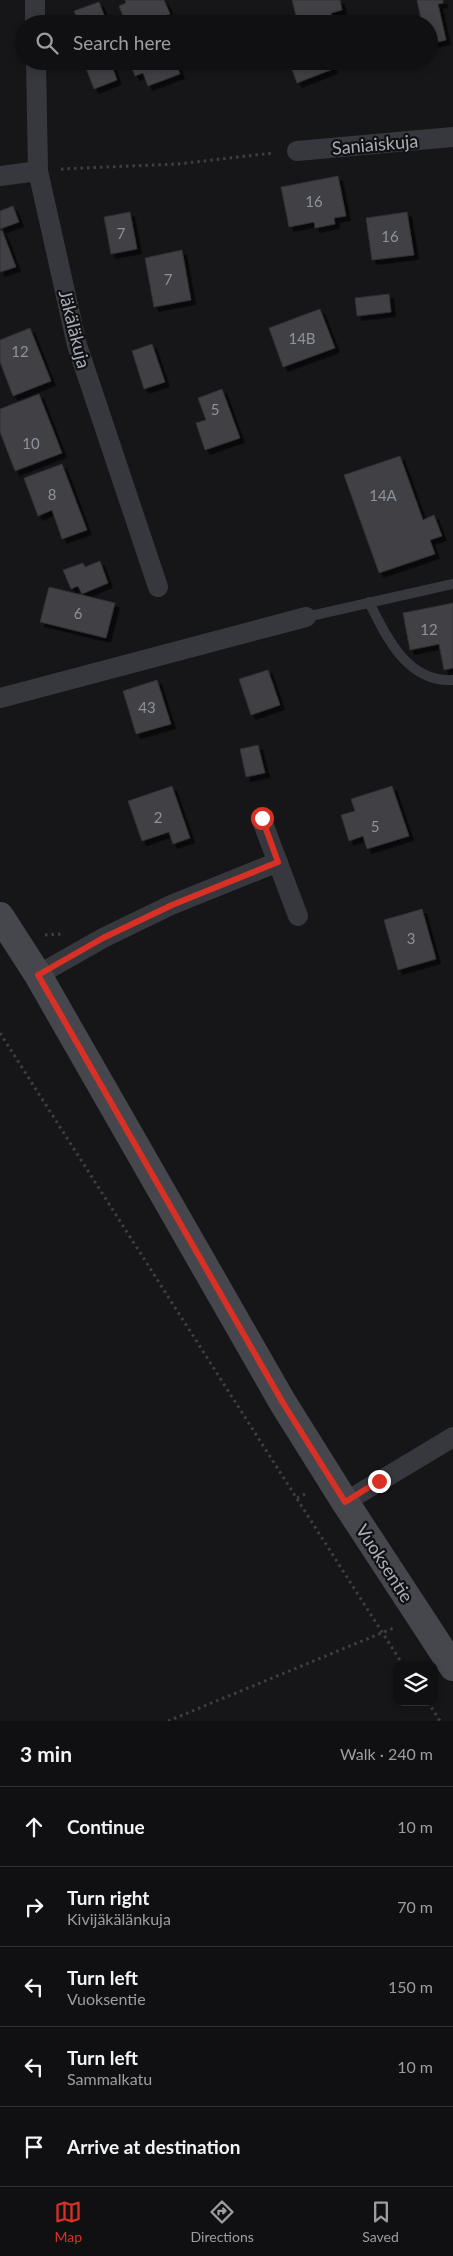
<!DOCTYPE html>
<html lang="en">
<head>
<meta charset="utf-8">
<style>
	:root { --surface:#101012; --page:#19191b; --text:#f1f3f6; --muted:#9c9d9f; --line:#303032; --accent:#d93025 }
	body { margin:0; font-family:Lato,sans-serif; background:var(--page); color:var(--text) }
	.controls { position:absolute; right:15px; bottom:15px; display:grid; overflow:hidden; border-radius:10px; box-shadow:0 2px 8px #0003 }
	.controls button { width:45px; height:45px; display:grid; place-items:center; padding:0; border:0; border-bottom:1px solid var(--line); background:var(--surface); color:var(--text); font:25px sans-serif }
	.stop { position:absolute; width:15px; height:15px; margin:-11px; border:4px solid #d93025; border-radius:50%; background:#fff }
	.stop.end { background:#d93025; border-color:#fff; box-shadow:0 1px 5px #0008 }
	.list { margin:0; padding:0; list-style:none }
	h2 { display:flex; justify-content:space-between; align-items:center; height:65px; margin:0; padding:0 20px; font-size:21px }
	h2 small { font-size:16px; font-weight:400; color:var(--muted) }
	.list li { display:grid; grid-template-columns:32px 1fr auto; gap:15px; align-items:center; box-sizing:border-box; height:80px; padding:0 20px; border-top:1px solid var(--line) }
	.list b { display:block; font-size:19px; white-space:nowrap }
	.list p { margin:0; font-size:16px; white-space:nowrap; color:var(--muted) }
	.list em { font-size:16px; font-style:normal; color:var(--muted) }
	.icon { flex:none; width:28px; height:28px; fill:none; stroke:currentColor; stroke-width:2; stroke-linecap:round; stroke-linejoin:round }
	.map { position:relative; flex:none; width:453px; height:1721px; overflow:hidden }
	.search { position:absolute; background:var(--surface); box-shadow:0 2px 8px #0003; left:15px; right:15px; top:15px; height:55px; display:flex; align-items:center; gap:12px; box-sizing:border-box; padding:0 18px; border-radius:28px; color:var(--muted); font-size:19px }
	.sheet { height:465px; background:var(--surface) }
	nav { display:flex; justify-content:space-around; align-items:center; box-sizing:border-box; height:70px; border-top:1px solid var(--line); background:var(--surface); font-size:14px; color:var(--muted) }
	nav a { display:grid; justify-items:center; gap:2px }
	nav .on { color:var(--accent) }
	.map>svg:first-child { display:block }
	.building { fill:#404145; stroke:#303034; filter:url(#shadow) }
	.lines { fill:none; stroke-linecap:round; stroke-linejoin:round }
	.path { stroke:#3d3f44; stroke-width:3; stroke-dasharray:2.5 4; stroke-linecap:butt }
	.lane { stroke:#37383d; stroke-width:10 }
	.street { stroke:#37383d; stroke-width:20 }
	.secondary { stroke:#45474d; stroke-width:28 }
	.route { stroke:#d93025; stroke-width:6 }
	.labels { text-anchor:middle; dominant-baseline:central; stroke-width:4.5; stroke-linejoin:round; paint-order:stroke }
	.number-label { font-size:15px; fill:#8e929b }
	.street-label { font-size:18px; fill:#a8adb8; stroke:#111113 }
</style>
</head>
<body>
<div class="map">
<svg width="453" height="1721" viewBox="0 0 453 1721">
	<defs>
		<filter id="shadow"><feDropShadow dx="4.5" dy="4.5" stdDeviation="0" flood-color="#0009"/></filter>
	</defs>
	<rect width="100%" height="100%" fill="#161618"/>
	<path class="building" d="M125,0h39l6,14 -12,4 3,6h-27v-2l-8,2 -7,-18 7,-3z
		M292,0h48l2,10 -11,3 2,11h-35z
		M417,0h26v3l-5,1 8,36 -17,4v-20h-7z
		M99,2l8,21 -28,1 -5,-13z
		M89,61h21l7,19 -23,9 -10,-26z
		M129,61h46l5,13 -32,12 -5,-13 -8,3z
		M289,61h41l3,8 -36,14z
		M338,176l8,40 -12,2 1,6 -20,4 -1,-6 -25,5 -8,-40z
		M13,206l6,16 -19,7v-18z
		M130,212l7,37 -26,5 -7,-37z
		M407,212l7,43 -42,5 -6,-42z
		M2,230l14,37 -16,5v-41z
		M182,250l9,50 -37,7 -9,-49z
		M389,294l2,18 -34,4 -2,-18z
		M320,309l15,39 -52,19 -14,-39z
		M30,328l21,53 -38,15 -13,-34v-22z
		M152,344l13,38 -21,7 -12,-38z
		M222,389l18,49 -35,12 -9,-27 10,-3 -8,-22z
		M39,394l23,59 -47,18 -15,-39v-23z
		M400,456l23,64 11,-5 8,21 -12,4 5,14 -56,19 -35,-98z
		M62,464l25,66 -25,9 -10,-29 -14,6 -14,-38z
		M100,561l8,22 -26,11 -4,-8 -7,3 -8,-19 20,-7 2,4z
		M49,587l66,16 -9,35 -66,-16z
		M453,603v65l-9,2 -5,-26 -29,6 -7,-37z
		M268,670l12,35 -29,10 -12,-36z
		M157,680l14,44 -35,10 -13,-43z
		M258,745l7,28 -19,4 -6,-28z
		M172,786l18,52 -17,6 -4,-12 -27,9 -14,-40z
		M392,786l17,50 -42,13 -4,-13 -14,5 -8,-26 14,-4 -4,-12z
		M422,909l14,50 -38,11 -14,-50z"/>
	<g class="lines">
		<path class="path" d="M61,169l116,-5 97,-11
			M45,935l16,-1
			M0,1033l403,632
			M297,1498l10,-5
			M428,1702l12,19
			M168,1721l228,-94"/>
		<path class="lane" d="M369,602c17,34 38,81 84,78
			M306,617l147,-33"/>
		<path class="street" d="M35,0v24
			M36,61l2,110 39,174 81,242
			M297,151l156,-14
			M0,176l38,-5
			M0,698l306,-81
			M261,818l37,98
			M38,975l65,-37 68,-33 107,-43
			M345,1502l108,-65"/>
		<path class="secondary" d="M0,916l38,59 245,428 62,99 108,165"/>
	</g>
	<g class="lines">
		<path class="route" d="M262,818l16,44 -106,43 -69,33 -65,37 245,428 62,99 34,-21"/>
	</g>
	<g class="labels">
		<g class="number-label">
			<text x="314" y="201">16</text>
			<text x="121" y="233">7</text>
			<text x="390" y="236">16</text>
			<text x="168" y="279">7</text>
			<text x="302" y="338">14B</text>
			<text x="20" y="351">12</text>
			<text x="215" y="409">5</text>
			<text x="31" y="443">10</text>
			<text x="52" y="494">8</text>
			<text x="383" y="495">14A</text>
			<text x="78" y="613">6</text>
			<text x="429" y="629">12</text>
			<text x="147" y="707">43</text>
			<text x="158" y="817">2</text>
			<text x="375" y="826">5</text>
			<text x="411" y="938">3</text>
		</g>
		<g class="street-label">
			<text transform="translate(375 144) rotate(-5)">Saniaiskuja</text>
			<text transform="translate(75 329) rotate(76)">Jäkäläkuja</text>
			<text transform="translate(385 1563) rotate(57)">Vuoksentie</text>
		</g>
	</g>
</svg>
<div class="controls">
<button><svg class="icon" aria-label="layers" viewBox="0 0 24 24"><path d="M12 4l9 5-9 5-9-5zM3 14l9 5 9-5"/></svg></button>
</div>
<div class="stop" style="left:262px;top:818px"></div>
<div class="stop end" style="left:379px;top:1481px"></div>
<div class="search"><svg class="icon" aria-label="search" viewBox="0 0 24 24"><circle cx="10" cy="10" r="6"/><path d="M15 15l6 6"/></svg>Search here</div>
</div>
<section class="sheet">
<h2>3 min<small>Walk · 240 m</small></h2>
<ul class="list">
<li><svg class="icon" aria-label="ahead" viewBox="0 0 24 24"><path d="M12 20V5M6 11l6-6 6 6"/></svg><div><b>Continue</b></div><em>10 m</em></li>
<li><svg class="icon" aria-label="right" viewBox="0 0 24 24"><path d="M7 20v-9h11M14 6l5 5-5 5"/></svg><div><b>Turn right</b><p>Kivijäkälänkuja</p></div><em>70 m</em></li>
<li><svg class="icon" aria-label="left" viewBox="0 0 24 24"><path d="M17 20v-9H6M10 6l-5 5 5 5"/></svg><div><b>Turn left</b><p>Vuoksentie</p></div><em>150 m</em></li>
<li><svg class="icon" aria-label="left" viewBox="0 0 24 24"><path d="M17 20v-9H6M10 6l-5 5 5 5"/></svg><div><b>Turn left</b><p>Sammalkatu</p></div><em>10 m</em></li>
<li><svg class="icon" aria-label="arrive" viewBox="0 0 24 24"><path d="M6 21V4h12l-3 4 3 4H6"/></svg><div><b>Arrive at destination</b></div></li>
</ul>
</section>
<nav>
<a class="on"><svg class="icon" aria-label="map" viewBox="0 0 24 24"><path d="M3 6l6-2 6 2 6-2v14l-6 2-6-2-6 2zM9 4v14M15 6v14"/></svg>Map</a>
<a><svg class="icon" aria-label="directions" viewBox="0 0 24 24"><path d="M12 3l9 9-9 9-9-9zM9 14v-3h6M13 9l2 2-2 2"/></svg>Directions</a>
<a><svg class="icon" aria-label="saved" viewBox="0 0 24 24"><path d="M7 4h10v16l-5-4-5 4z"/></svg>Saved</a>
</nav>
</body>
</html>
